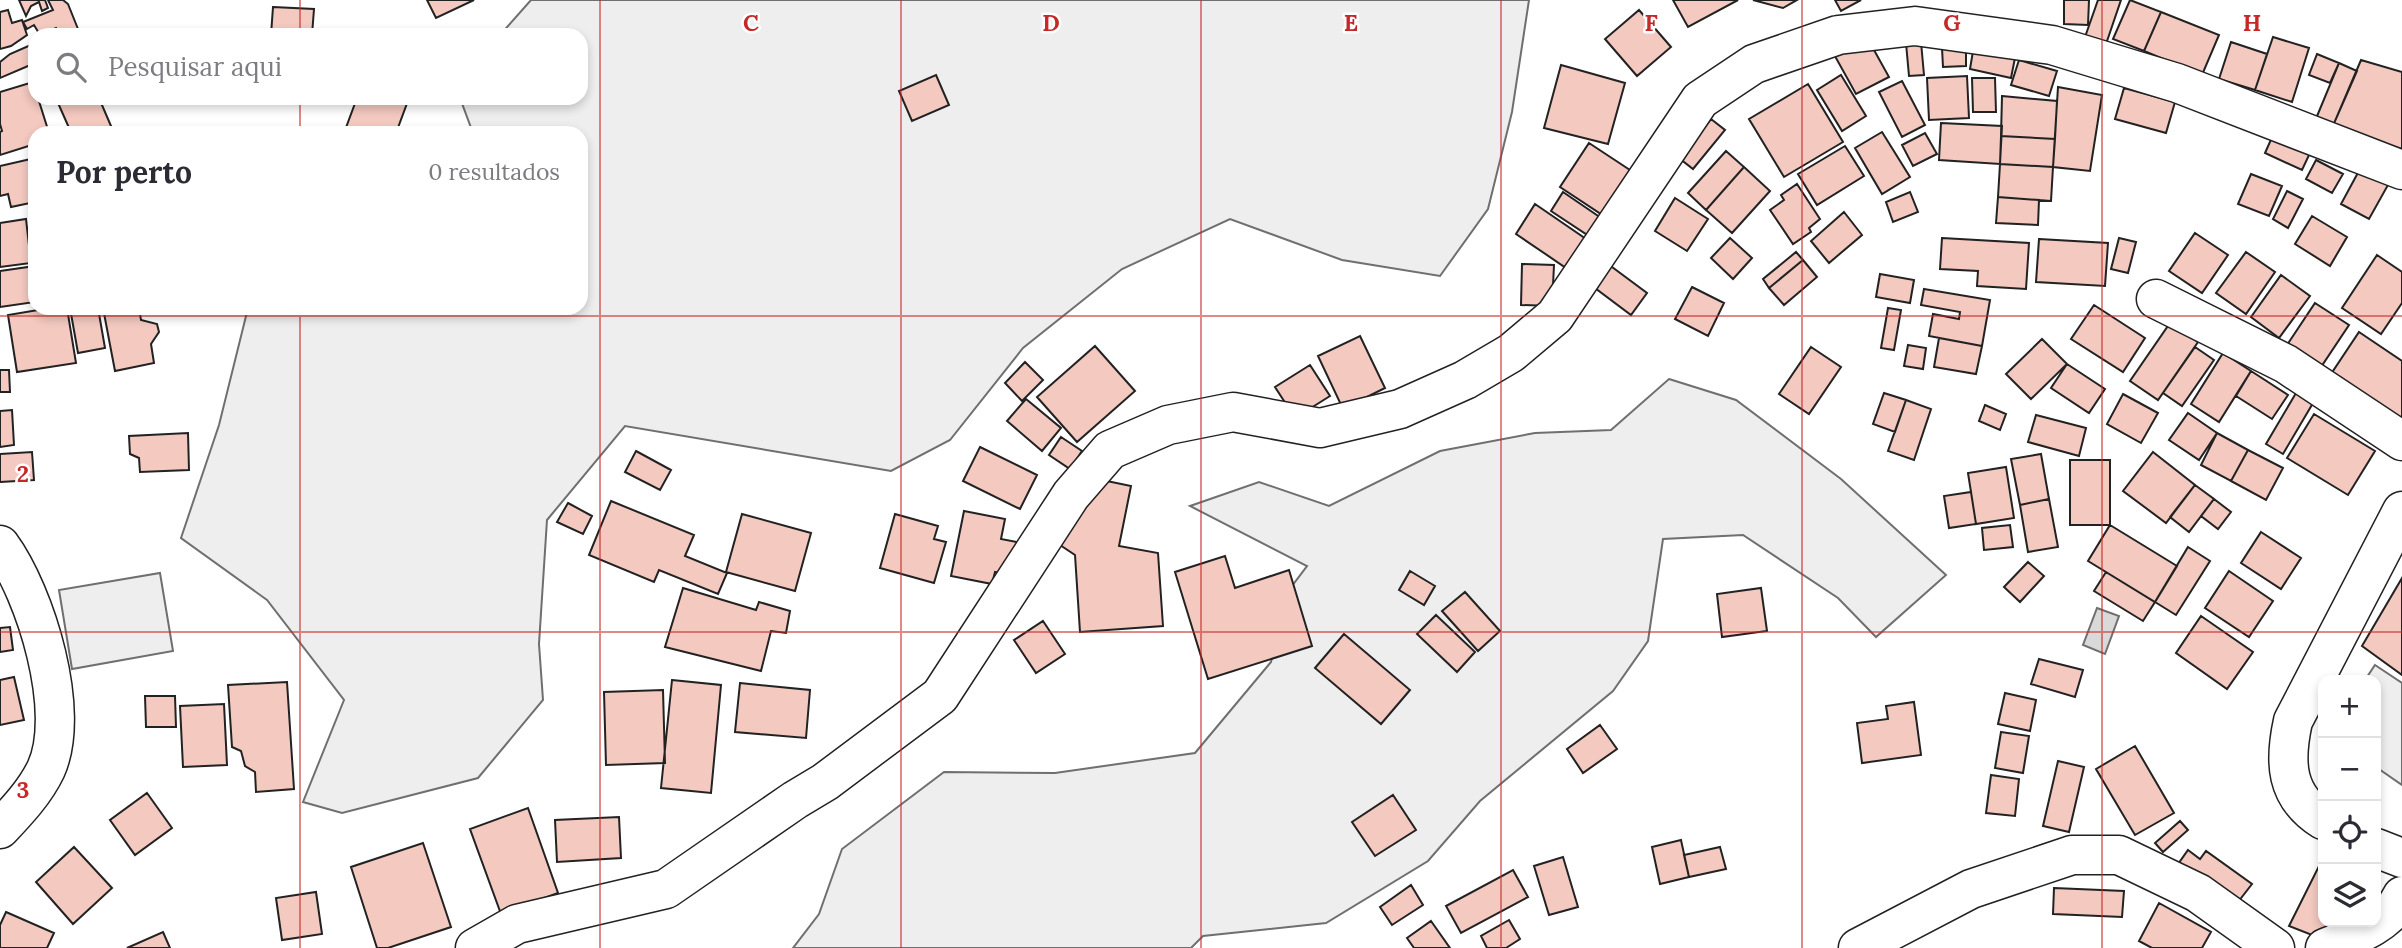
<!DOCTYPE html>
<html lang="pt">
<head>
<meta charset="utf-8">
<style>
	:root { --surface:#fff; --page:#f7f7f7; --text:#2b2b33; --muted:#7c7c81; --line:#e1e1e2 }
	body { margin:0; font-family:Lora,serif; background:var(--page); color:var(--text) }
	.controls { position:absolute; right:21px; bottom:21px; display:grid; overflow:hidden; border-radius:14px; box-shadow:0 4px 10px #0003 }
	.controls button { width:63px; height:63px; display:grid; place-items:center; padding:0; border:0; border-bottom:2px solid var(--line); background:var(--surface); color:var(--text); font:35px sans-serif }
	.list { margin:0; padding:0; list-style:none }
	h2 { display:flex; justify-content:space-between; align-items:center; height:91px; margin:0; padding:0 28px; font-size:30px }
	h2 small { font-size:23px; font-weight:400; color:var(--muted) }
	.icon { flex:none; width:38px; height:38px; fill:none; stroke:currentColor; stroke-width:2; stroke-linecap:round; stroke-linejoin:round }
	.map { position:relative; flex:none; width:2402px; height:948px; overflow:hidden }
	.search { position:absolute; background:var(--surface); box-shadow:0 4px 10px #0003; left:28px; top:28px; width:560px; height:77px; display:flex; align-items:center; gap:18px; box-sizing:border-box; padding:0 24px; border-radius:21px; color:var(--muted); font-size:26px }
	.panel { position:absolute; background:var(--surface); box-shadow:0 4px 10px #0003; left:28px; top:126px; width:560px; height:189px; border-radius:21px }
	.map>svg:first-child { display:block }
	.green { fill:#eee; stroke:#6f6f6f; stroke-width:2 }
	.water { fill:#d9d9d9; stroke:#6f6f6f; stroke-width:2 }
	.building { fill:#f3c9c0; stroke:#222; stroke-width:2 }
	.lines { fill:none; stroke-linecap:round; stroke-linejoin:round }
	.minor-casing { stroke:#222; stroke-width:41 }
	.major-casing { stroke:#222; stroke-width:41 }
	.minor { stroke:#fff; stroke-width:38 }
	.major { stroke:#fff; stroke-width:38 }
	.grid { fill:none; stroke:#c62828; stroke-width:2; stroke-opacity:0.55 }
	.grid-label { font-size:23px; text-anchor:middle; font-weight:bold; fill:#c62828; stroke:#fff; stroke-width:5; stroke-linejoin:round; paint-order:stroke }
</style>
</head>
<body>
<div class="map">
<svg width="2402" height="948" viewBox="0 0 2402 948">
	<rect width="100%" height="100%" fill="#fff"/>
	<path class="green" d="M531,0h998l-17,112 -24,97 -48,67 -98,-16 -112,-41 -108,50 -99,79 -73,92 -59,31 -266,-45 -78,94 -8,124 4,56 -65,78 -136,35 -39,-11 41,-102 -77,-100 -86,-62 38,-113 29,-117h333v-175h-108l-13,-35h121v-63h-81z
		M1669,379l67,21 105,79 105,96 -70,62 -38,-39 -95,-63 -80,4 -15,102 -35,50 -133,110 -52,60 -102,62 -123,13 -12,12h-398l26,-34 23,-65 102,-77 111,1 140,-20 76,-91 15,-68 21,-28 -117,-60 69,-24 70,24 111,-55 95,-18 76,-3z
		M160,573l13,78 -101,18 -13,-79z
		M2375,665l27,18v102l-26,-18v-87h-11z"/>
	<path class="water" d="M2097,608l22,8 -14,38 -22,-9z"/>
	<path class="building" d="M19,0h26l3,8 -6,3 -3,-9 -8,4 -5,10z
		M48,0h15l5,4 12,30 -20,1 -4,-7 -16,7 -6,-10 -7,4 -4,-7 30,-12z
		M427,0h47l-38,18z
		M1673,0h65l-50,27z
		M1753,0h44l-14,8z
		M1835,0h26l-20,11z
		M2064,0h25l-1,25 -24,-1z
		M2098,0h23l-15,44 -21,-7z
		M2130,0l31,12 -17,39 -31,-12z
		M273,7l41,2 -2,26h-41z
		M8,10l4,13 10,-3 5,15 -16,11 -11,3v-37z
		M1639,10l32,37 -34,29 -32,-37z
		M2161,12l58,23 -17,40 -58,-24z
		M2273,37l36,11 -17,54 -37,-12z
		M1869,41l20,36 -33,17 -25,-45z
		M1921,42l3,33 -15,1 -3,-33z
		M2231,42l36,12 -12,36 -36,-11z
		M33,44l2,19 -35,15v-16l10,-8z
		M1974,45l42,8 -5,25 -41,-9z
		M1966,46v20l-23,1 -1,-19z
		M2317,54l22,9 -9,20 -21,-8z
		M2019,60l38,11 -8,25 -38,-11z
		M2361,60l41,12v77l-70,-21z
		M2339,63l18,8 -25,57 -17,-7z
		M1561,65l64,18 -17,61 -64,-16z
		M936,75l13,30 -37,16 -13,-30z
		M1841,75l25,41 -24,15 -25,-41z
		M1967,76l2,42 -40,2 -2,-42z
		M1972,78h23l1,34h-23z
		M1902,81l23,44 -23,12 -23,-45z
		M33,82l2,16h3l11,35h-14v11l-35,11v-23l2,-1 -2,-7v-32z
		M1808,84l35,58 -59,35 -35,-58z
		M2058,87l44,8 -12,76 -37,-4z
		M2124,88l51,14 -9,31 -51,-14z
		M2002,96l55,5 -2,38 -54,-3z
		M70,98h29l15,35h-47l3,-3 -12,-27z
		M357,98h52l-13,35h-52z
		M1711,119l14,11 -32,39 -14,-11z
		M1941,123l61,3 -2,38 -61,-4z
		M1882,132l28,45 -28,17 -27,-46z
		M1925,133l12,21 -24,12 -11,-21z
		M2273,135l37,18 -8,17 -37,-17z
		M2001,136l54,3 -2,28 -53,-3z
		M1589,143l47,31 -29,44 -47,-31z
		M1845,146l19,30 -47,29 -19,-31z
		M1726,151l18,16 -38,43 -18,-17z
		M35,158v44l-24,5 -3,-13 -8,2v-30z
		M2316,160l27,14 -11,19 -26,-14z
		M2000,164l53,3 -2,34 -53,-4z
		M1744,167l26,24 -38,42 -26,-23z
		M2360,169l28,16 -19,34 -28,-15z
		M2251,174l31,12 -13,30 -31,-12z
		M1797,184l23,35 -11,9 2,4 -18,12 -23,-34 14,-10 -3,-5z
		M2287,191l16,8 -15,29 -15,-9z
		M1563,192l41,28 -12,18 -41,-27z
		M1910,192l8,20 -25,10 -7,-20z
		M1998,197l41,3 -1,25 -42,-2z
		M1675,198l33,21 -21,32 -32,-20z
		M1535,204l54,37 -20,29 -53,-36z
		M1844,212l18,23 -33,28 -18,-22z
		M2312,216l35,21 -17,29 -35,-22z
		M26,219l5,44 -31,4v-44z
		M2195,233l33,22 -26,38 -33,-22z
		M1730,238l22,20 -19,21 -22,-21z
		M1942,238l87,5 -3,46 -49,-3 1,-15 -38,-2z
		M2119,238l17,4 -8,31 -17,-4z
		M2039,239l69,4 -3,43 -69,-4z
		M1796,252l7,8 -34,28 -6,-9z
		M2246,252l29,20 -29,42 -30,-21z
		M2377,255l25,17v31l-21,31 -39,-26z
		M1803,260l14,17 -33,28 -15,-17z
		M1522,264l32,1 -2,41 -31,-1z
		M1608,264l39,29 -16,22 -40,-30z
		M35,266v36l-35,5v-36z
		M1880,274l34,6 -4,23 -34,-6z
		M2281,275l29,21 -31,42 -28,-21z
		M1692,287l32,16 -16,33 -33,-17z
		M1924,289l66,11 -8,46 -53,-10 4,-22 26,5 1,-7 -39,-7z
		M2315,303l34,22 -28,42 -34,-22z
		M2094,305l51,33 -22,34 -52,-33z
		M50,308h17l9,55 -59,9 -9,-57z
		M70,308h28l7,40 -27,5z
		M103,308h36l2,12 16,4 2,8 -8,12 3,19 -39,8z
		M1888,308l13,2 -7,40 -13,-2z
		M2170,323l28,19 -40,58 -28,-19z
		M2359,332l43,29v60l-71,-47z
		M1360,336l25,52 -42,21 -25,-53z
		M1939,338l43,8 -6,28 -42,-7z
		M2042,339l25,25 -36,35 -25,-25z
		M1908,345l18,3 -3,21 -19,-3z
		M1095,346l40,45 -58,51 -40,-45z
		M1811,347l30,20 -32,47 -30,-20z
		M2195,347l19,13 -32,46 -19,-13z
		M2223,353l28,18 -32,51 -28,-18z
		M1025,362l18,18 -21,21 -17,-18z
		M2067,364l38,25 -16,24 -38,-25z
		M1310,365l20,31 -35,22 -20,-31z
		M0,370h9l1,22h-10z
		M2251,371l37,24 -16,24 -36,-23z
		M1884,393l22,7 -11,32 -22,-8z
		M2296,393l17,10 -30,51 -17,-10z
		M2123,394l35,19 -17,30 -34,-19z
		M1026,399l35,29 -19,23 -35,-30z
		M1906,400l25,9 -17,51 -26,-9z
		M1985,405l21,9 -6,16 -21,-9z
		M12,410l2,35 -14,2v-36z
		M2188,413l29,20 -18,27 -30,-20z
		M2314,414l61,37 -27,44 -61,-37z
		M2036,415l50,13 -7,28 -51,-14z
		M188,433l1,37 -49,2 -1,-14 -9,-4 -1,-18z
		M2217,433l31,17 -17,31 -30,-16z
		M1061,437l21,14 -12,18 -21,-14z
		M980,447l57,28 -17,34 -57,-28z
		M2248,450l35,18 -17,32 -35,-19z
		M636,451l35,19 -11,20 -35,-18z
		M32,452l2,28 -34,2v-28z
		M2153,452l42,33 -29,38 -43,-32z
		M2041,454l8,45 -29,6 -9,-46z
		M2070,460h40v65h-40z
		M2006,467l8,51 -38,6 -8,-51z
		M1102,480l29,6 -12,60 39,7 5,73 -83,6 -5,-77 -18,-12z
		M2195,485l19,14 -25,33 -19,-15z
		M1971,492l5,32 -27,4 -5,-32z
		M2049,499l9,48 -30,5 -8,-47z
		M2214,499l17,13 -13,17 -17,-13z
		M611,501l83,34 -9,21 42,17 -9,21 -59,-24 -5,12 -65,-27z
		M568,503l24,13 -9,18 -26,-12z
		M964,511l41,8 -4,20 21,4 -7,33 -20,-4 -3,12 -41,-8z
		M742,514l69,19 -16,58 -69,-19z
		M895,514l43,12 -4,13 12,3 -12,41 -54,-15z
		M2010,525l3,22 -29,3 -2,-22z
		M2110,525l67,41 -22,36 -67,-41z
		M2261,532l40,26 -20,31 -40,-26z
		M2188,547l22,14 -34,54 -21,-13z
		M1225,556l10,32 54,-18 23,76 -104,33 -33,-107z
		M2028,562l16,14 -24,26 -16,-15z
		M1410,571l25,15 -11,19 -25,-15z
		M2229,571l44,30 -24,36 -44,-29z
		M2106,572l49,30 -12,19 -49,-30z
		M2402,578v97l-40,-29z
		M683,588l73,22 3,-8 31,9 -4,22 -15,-2 -10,40 -96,-24z
		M1761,588l6,43 -45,6 -5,-43z
		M1465,592l35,39 -22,20 -36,-40z
		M1436,615l39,37 -18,20 -40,-38z
		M2201,616l52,36 -26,37 -51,-36z
		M1043,621l22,33 -29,19 -22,-33z
		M10,627l3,23 -13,2v-24z
		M1344,634l66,56 -29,34 -66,-56z
		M2039,659l44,11 -8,27 -44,-13z
		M14,677l10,43 -24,5v-45z
		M672,680l49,5 -10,108 -50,-5z
		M287,682l7,107 -38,3 -1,-20 -10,-6 -4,-15 -9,-4 -4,-62z
		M740,683l70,7 -4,48 -71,-6z
		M663,690l2,73 -59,2 -2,-73z
		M2005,693l31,7 -6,31 -32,-7z
		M145,696h30l1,31h-30z
		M1914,702l7,53 -59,8 -5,-40 31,-4 -2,-13z
		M224,704l3,61 -44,2 -3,-61z
		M1600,725l17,24 -34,24 -16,-24z
		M2001,732l28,4 -6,37 -28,-5z
		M2135,746l39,67 -39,22 -39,-66z
		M2058,761l26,6 -15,65 -26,-6z
		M1991,775l28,4 -4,37 -29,-3z
		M147,793l25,35 -37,27 -25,-35z
		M1393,795l23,35 -41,26 -23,-34z
		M528,808l30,85 -57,21 -31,-85z
		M619,817l2,41 -64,4 -2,-42z
		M2180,821l8,9 -25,22 -8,-9z
		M1681,840l8,37 -29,7 -8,-37z
		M423,843l28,84 -63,21h-11l-26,-81z
		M74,847l38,41 -39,36 -37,-42z
		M1720,847l6,22 -37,8 -5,-22z
		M2188,850l12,9 6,-8 46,33 -14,18 -62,-35z
		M1563,857l15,50 -29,8 -15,-49z
		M2319,866l4,2v54h43l-49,15 -28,-11z
		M1513,870l15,27 -67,36 -15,-27z
		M1411,885l12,20 -31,20 -12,-18z
		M2054,888l70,3 -2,26 -69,-3z
		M316,892l6,42 -40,6 -6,-42z
		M2159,903l52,29 -9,16h-50l-13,-7z
		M6,912l48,21 -7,15h-47v-23z
		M1509,920l11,19 -14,9h-19l-6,-12z
		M1431,921l19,27h-36l-7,-10z
		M163,932l7,16h-43z"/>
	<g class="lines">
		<g class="minor-casing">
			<path id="minor" d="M2156,299l130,65 116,77
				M0,545c36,49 72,167 46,224 -11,23 -29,42 -46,60
				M475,948l42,-24 149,-35 129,-89 30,-18 115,-86 131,-201 39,-45 58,-25 65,-13 87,16 80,-19 65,-29 46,-27 44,-37 145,-216 54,-36 84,-29 77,-9 137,19 125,38 225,87
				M1858,948l113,-59 101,-34h47l79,38 77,55
				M2325,948c27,-11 64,-23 77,-52"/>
		</g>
		<g class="major-casing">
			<path id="major" d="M2323,820c-38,-24 -39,-58 -30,-99l109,-210
				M2376,848l26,10"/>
		</g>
		<use href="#minor" class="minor"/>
		<use href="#major" class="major"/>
	</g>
	<path class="grid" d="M300,0v35M600,0v948M901,0v948M1201,0v948M1501,0v948M1802,0v948M2102,0v948M300,98v35M300,308v640M0,316h2402M0,632h2402"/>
	<g class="grid-label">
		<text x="751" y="31">C</text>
		<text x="1051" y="31">D</text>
		<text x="1351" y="31">E</text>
		<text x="1651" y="31">F</text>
		<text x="1952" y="31">G</text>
		<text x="2252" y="31">H</text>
		<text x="23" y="482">2</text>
		<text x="23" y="798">3</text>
	</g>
</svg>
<div class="controls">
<button>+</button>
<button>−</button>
<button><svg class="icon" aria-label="locate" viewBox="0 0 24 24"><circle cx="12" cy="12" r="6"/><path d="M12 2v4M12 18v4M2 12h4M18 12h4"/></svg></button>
<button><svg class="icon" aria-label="layers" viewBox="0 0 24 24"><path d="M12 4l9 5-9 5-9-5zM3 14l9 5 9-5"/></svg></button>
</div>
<div class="search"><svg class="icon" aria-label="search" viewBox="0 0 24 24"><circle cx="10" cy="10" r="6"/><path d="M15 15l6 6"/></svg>Pesquisar aqui</div>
<section class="panel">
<h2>Por perto<small>0 resultados</small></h2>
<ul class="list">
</ul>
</section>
</div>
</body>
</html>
